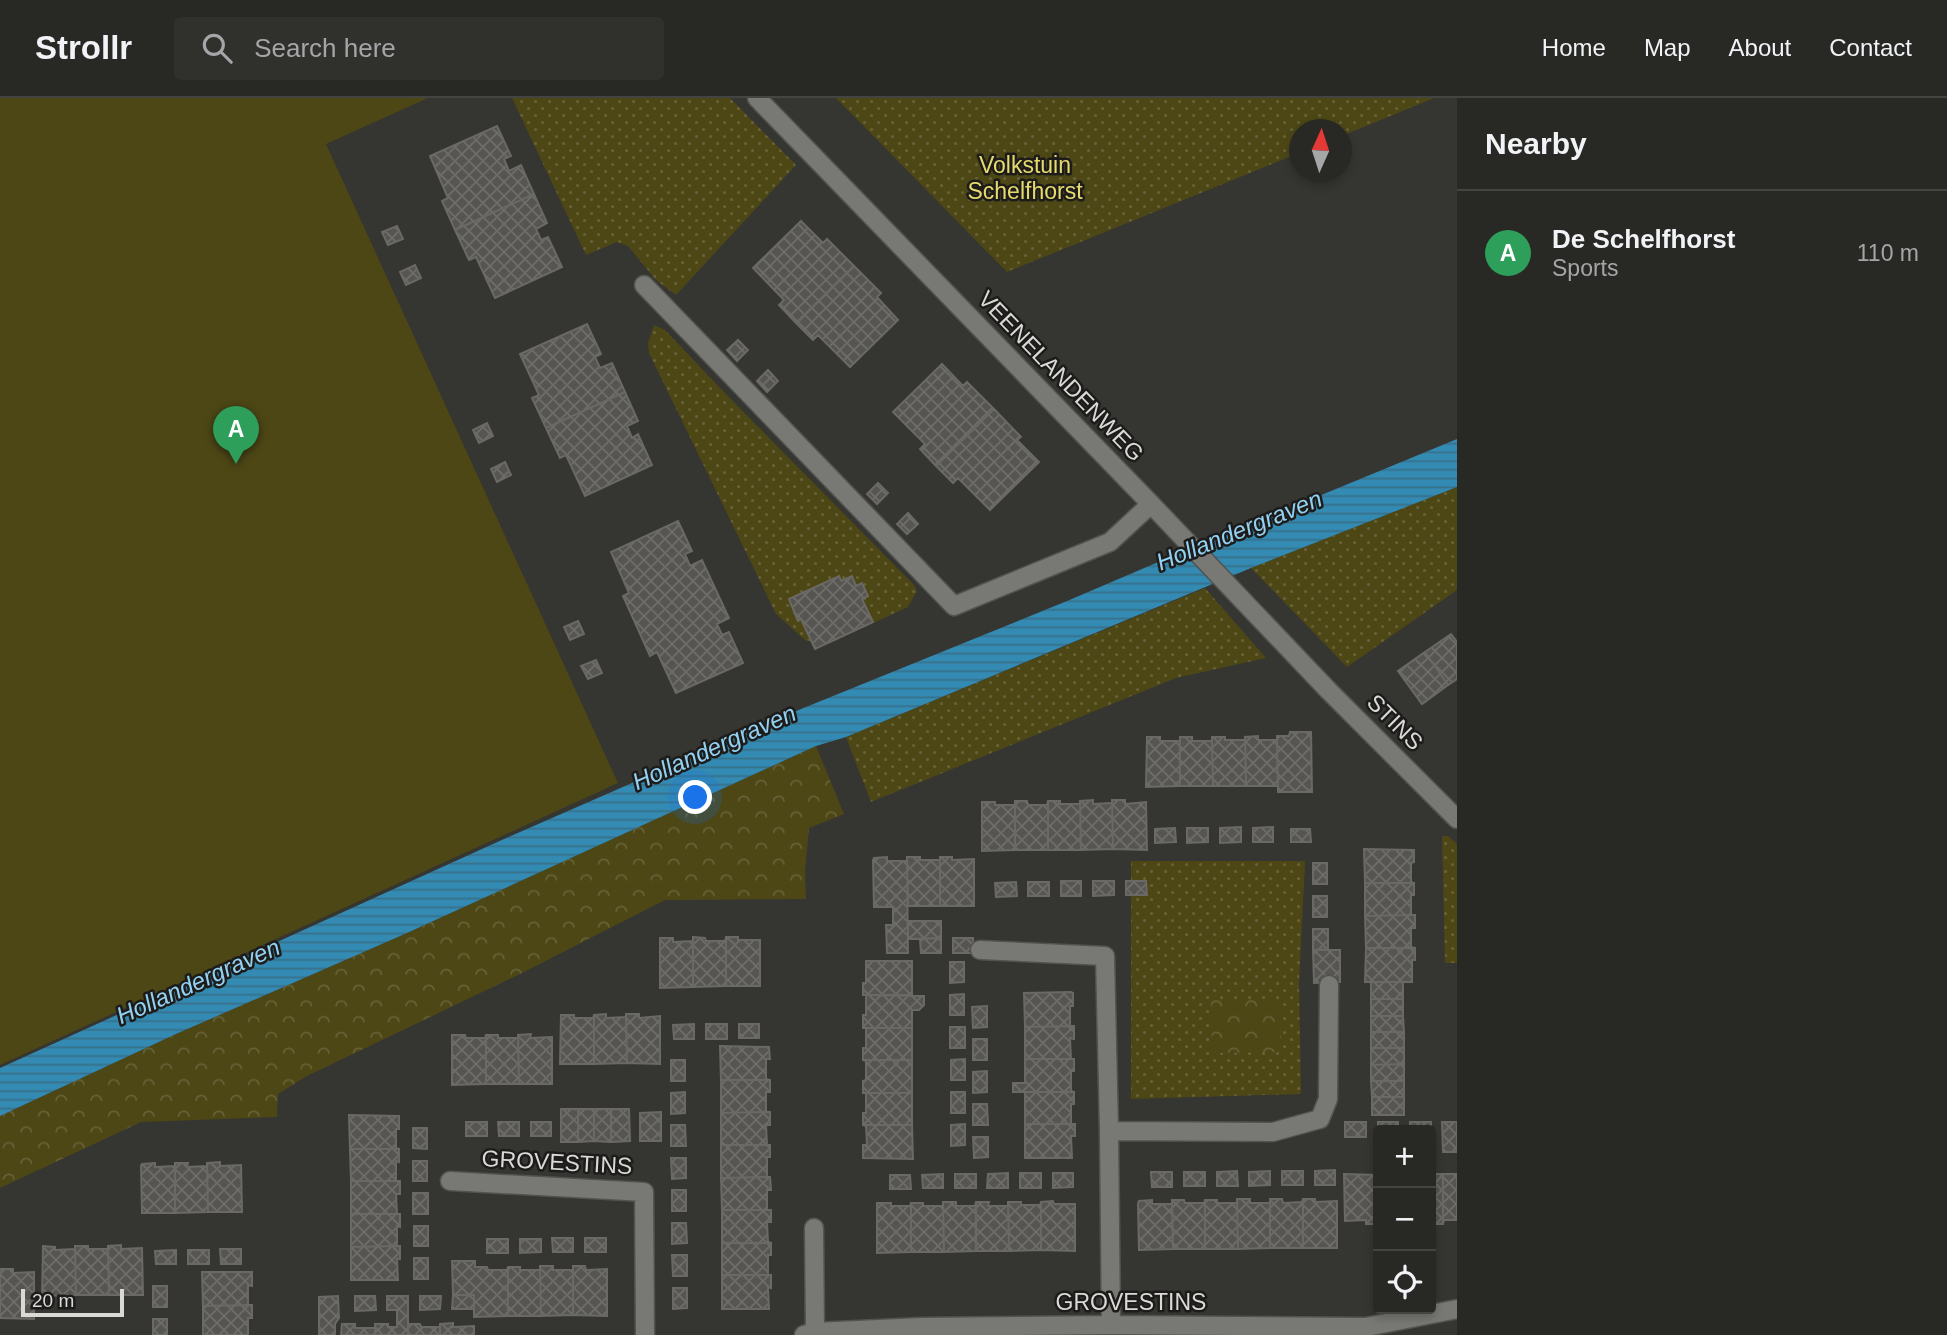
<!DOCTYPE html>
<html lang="en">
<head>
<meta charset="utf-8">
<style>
	:root { --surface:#282825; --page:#30302d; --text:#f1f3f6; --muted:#a5a6a7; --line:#444442; --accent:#69c3f1 }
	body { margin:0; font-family:Arial,sans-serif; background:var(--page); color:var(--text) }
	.controls { position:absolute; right:21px; bottom:21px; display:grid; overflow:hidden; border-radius:7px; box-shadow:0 4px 10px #0003 }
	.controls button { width:63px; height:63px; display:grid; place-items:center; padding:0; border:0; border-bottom:2px solid var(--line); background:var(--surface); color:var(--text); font:35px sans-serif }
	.compass { position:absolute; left:1289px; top:21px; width:63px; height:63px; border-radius:50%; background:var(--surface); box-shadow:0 4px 10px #0003; rotate:3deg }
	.scale { position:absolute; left:21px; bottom:18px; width:103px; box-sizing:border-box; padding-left:7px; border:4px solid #d9d9d6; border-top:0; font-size:19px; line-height:24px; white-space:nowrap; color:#d9d9d6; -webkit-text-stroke:5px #1d1c1b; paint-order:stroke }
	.you { position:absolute; left:696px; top:700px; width:24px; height:24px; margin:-18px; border:5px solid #fff; border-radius:50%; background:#1a73e8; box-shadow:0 0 0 10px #1a73e833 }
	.badge { display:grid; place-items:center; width:46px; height:46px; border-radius:50%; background:var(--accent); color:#fff; font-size:23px; font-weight:700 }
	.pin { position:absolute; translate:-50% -58px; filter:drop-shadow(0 2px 4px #0008) }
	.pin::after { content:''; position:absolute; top:37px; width:24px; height:21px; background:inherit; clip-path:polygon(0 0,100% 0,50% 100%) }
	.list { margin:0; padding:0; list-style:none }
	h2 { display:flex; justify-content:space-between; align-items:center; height:91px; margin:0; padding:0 28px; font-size:30px }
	h2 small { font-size:23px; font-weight:400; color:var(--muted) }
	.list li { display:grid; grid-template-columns:46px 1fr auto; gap:21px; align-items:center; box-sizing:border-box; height:126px; padding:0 28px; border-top:2px solid var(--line) }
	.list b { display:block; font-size:26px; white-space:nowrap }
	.list p { margin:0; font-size:23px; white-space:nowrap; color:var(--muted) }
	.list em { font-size:23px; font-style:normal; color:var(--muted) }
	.icon { flex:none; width:38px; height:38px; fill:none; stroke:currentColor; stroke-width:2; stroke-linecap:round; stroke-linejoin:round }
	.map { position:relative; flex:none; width:1457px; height:1237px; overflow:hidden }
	header { display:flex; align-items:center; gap:42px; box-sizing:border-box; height:98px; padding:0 35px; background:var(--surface); border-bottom:2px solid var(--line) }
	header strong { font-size:33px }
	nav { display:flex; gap:38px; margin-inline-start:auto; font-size:24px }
	.search { width:490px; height:63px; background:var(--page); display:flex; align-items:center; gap:18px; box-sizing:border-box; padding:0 24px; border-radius:7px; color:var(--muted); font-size:26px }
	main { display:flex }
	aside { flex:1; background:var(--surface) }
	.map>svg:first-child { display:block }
	.grass { fill:url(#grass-dots) }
	.forest { fill:url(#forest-crowns) }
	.pitch { fill:#4d4716 }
	.water { fill:url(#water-rules) }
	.building { fill:url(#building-cross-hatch); stroke:#6a6965; stroke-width:2 }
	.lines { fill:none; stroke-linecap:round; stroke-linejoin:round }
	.lane-casing { stroke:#52524e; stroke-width:21 }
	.street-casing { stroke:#52524e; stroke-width:21 }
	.lane { stroke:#787874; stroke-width:18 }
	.street { stroke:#787874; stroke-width:18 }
	.labels { text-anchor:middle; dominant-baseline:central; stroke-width:5; stroke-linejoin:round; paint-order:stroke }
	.park-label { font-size:23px; fill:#e6da6d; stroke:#1d1c1b }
	.street-label { font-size:23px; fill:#d9d9d6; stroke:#1d1c1b }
	.water-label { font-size:24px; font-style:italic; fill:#92d1f2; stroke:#1d1c1b }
</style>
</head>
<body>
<header>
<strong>Strollr</strong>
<div class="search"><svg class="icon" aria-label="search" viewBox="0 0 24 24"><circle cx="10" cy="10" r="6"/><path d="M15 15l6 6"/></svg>Search here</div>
<nav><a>Home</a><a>Map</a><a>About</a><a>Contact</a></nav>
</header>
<main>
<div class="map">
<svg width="1457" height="1237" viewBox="0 0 1457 1237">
	<defs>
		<pattern id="grass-dots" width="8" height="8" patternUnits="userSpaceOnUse" patternTransform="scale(1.75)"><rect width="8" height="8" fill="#4d4716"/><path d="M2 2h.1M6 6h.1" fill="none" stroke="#666137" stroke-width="1.8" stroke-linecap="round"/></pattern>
		<pattern id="forest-crowns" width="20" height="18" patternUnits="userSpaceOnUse" patternTransform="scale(1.75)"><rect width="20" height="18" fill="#4d4716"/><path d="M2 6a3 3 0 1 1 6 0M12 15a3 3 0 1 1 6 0" fill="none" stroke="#666137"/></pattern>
		<pattern id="water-rules" width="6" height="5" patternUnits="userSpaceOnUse" patternTransform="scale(1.75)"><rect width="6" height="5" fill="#338ab2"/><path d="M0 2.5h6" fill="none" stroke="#38708a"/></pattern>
		<pattern id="building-cross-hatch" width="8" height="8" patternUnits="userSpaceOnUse" patternTransform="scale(1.75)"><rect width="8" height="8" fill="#565551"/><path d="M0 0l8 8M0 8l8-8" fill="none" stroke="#6e6d69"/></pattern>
	</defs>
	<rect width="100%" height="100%" fill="#353531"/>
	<path class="grass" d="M512,0h218l66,67 -120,130 -20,-15 -28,-34 -11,-4 -31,13z
		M836,0h598l-92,38v-6h-42l-1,23 -292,119z
		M654,227l11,5 57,60 191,194 4,7 -9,16 -82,38 -21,-5 -29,-26 -127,-261 -1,-10z
		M1457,389v103l-110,77 -96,-99z
		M1205,490l61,70 -90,20 -305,124 -25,-65z
		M1442,738h6l9,8v119h-12z
		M1131,763h174l-6,123 2,110 -170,5z"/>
	<path class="forest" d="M816,648l28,68 -35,14 -4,43 1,28 -141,1 -145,74 -213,102 -29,18 -1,23 -136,5 -141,66v-72l176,-82 231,-101z
		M1211,902h68l3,52 -70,1z"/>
	<path class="pitch" d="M0,0h428l-102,46 292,639 -618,282z"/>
	<path class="water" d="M1457,341v48l-206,81 -405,169 -30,9 -409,187 -231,101 -176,82v-48l504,-229 297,-130 266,-108 89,-38 15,-9 51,-18z"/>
	<path class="building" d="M497,28l14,30 -7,3 5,12 12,-6 13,29 -79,36 -13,-29 6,-3 -18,-42z
		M534,96l13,29 -11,6 5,11 7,-3 14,30 -67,31 -19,-41 -7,3 -14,-30z
		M801,123l22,22 4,-4 27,27 -58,57 -17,-18 5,-5 -31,-32z
		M397,128l6,13 -15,6 -6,-13z
		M415,167l6,13 -15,7 -6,-13z
		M854,168l27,27 -4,4 21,23 -48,47 -32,-32 -5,5 -17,-17z
		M587,226l14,30 -6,3 5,11 12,-5 13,29 -79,36 -14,-30 7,-3 -19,-41z
		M738,242l10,10 -11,11 -10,-11z
		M942,266l21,22 4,-4 27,27 -58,57 -16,-17 5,-5 -32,-32z
		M768,272l10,11 -11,11 -10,-11z
		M625,294l13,29 -11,5 5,12 6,-4 14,31 -67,31 -19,-41 -6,3 -14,-30z
		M994,311l27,28 -4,3 22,22 -49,48 -32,-32 -5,5 -17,-17z
		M487,325l6,13 -14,7 -6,-13z
		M505,364l6,13 -14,7 -6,-13z
		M878,385l10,10 -11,11 -10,-10z
		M908,415l10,11 -11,10 -10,-10z
		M678,423l14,30 -7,3 5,12 12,-6 27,58 -12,6 5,11 7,-3 14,31 -67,30 -19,-41 -7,4 -27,-60 6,-3 -18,-41z
		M839,478l2,5 11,-5 4,10 6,-3 6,13 -6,3 11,23 -58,27 -14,-30 -3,2 -9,-22z
		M578,523l6,13 -14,6 -6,-13z
		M1451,536l6,8v37l-9,6 -23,-33z
		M1425,554l23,33 -26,19 -24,-33z
		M596,562l6,13 -14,6 -7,-13z
		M1290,634h21l1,60h-34l-1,-56h12z
		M1258,638v4h19l1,46h-32l-1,-49z
		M1147,639h13v4h20v-4v49l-34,1z
		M1180,639h12v4h20v-4l1,49h-33z
		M1212,639h13v3h20v-3l1,49h-33z
		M1093,702v4l19,-1v-3l1,49 -32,1 -1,-49z
		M1112,702h13v4l21,-2 1,48 -34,-1z
		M1015,703v49l-33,1v-49h13v3h20z
		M1015,703h12l1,4h19l1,-4v49h-33z
		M1048,703h12v3h20v-3l1,49h-33z
		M1241,729v15l-21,1v-15z
		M1273,729v15h-20v-14z
		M1175,730l1,14 -21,1v-14z
		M1187,730h21v14l-21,1z
		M1291,731h19l1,13h-20z
		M1364,751l50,1v12l-3,1v19l3,1h-49z
		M887,759v4h20v-4l1,96h-21l-1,-28h7v-18h-19l-1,-47 1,-2z
		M907,759h13v3h20v-3v49h-32z
		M940,759h12v3l22,-1v47h-34z
		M1313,765h14v21h-14z
		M1061,783h20v15h-20z
		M1093,783h21v14l-21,1z
		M1126,783h20l1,14h-21z
		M1016,784l1,14 -21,1 -1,-14z
		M1028,784h21v14h-21z
		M1365,785h49v12h-3v20h4l-50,1z
		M1313,798h14v21h-14z
		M1415,817v13h-4v19l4,1h-49l-1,-32z
		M908,823h33v17l-33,1z
		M1313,831h15v20l-15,1z
		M693,839v50l-33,1v-50h13v4l20,-1z
		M693,839l12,1 1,3h19l1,-4v49l-33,1z
		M726,839h12v3h22v46h-34z
		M941,840v15h-20l-1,-14z
		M953,840h20l1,15h-21z
		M1366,850h49v12h-3v22h-47z
		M1313,852h27v32l-26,1z
		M866,863h46v34h-49v-12h3z
		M950,864h14v20l-14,1z
		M1371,884h32v17h-32z
		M1071,894l2,1v13h-3v20h4l-49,1 -1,-34z
		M964,896v21h-14v-20z
		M863,897l61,1v9l-5,5h-7v18h-49v-13h3v-20z
		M1371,901h32v17h-32z
		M987,908v21l-14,1 -1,-21z
		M606,916v4l20,-1v-3l1,49 -33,1v-49z
		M626,916h13v4l21,-2v48l-33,-1z
		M561,917h13v3h19l1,-3v49h-34z
		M1371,918h32l1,16h-33z
		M694,926v15h-20l-1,-14z
		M706,926h21v15h-21z
		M739,926h20v14h-20z
		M1074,928v13l-4,-1 1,21h3h-49v-32z
		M950,929h15v21h-15z
		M863,930h49v32h-49v-12h3v-20z
		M1371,934h33v16h-33z
		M531,936l-1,4 22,-1v47h-33l-1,-49z
		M452,937h13l1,3h19l1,-3v49l-34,1z
		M486,937h12v3h20v-3l1,49h-33z
		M973,941h14v21h-14z
		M720,948l49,1 1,12h-4v20l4,1h-49z
		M1371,950h33v16l-33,1z
		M965,961v21h-14v-20z
		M1025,961h49v12h-3v20l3,1h-61v-9h12z
		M671,962h14v21h-14z
		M863,962h49v33h-49v-12l3,-1v-19z
		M1404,966v17h-33v-16z
		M987,973v21l-14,1v-21z
		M721,982h49v12h-4v20h4l-49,1z
		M1371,983h33v16h-32z
		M685,994v21l-14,1v-21z
		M951,994h14v21h-14z
		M1025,994h49v12h-3v20h4h-50z
		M863,995h49v32h-49v-12h3v-20z
		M1372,999h32v18h-32z
		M973,1006h14l1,21h-15z
		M561,1011h17v33h-17z
		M578,1011h16v32l-16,1z
		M594,1011h17v33l-17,-1z
		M611,1011h18l1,32 -19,1z
		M661,1014v29h-21v-28z
		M770,1014v13h-4l1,20h3h-49v-32z
		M349,1017l50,1v13h-3v19l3,1h-49z
		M466,1024h21v14h-21z
		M498,1024h21v14h-20z
		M531,1024h20v14h-20z
		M1345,1024h21v15h-21z
		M1378,1024h20v8h-20v7z
		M1410,1024h21v15v-7h-21z
		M1442,1024h15v30h-14z
		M965,1026v21l-14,1v-21z
		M1025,1026h50v12h-4l1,22h-47z
		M671,1027h14l1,21h-15z
		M863,1027h49l1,34 -50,-1v-13h4l-1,-19z
		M413,1030h14v21l-14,-1z
		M973,1039h15v20l-14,1z
		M721,1047h49v12h-3v20h3l-49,1z
		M350,1051h49v13l-3,-1v20h4h-49z
		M671,1060h15v20l-14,1z
		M413,1063h14v20h-14z
		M220,1064v4l21,-1 1,47h-34l-1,-49z
		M155,1065v4l20,-1v-3v50h-33l-1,-47 1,-2z
		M175,1065h13l-1,4 20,-1v-3l1,49 -33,1z
		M1335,1072v15h-20v-14z
		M1237,1073l1,15h-21v-14z
		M1270,1073v14l-21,1v-14z
		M1282,1073h21v14h-21z
		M1151,1074h21v15h-20z
		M1184,1074h21v14h-21z
		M1008,1075v15h-21l1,-14z
		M1020,1075h21v15h-21z
		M1053,1075h20v14l-20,1z
		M943,1076v14h-20l-1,-13z
		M955,1076h21v14h-21z
		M1344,1076l34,1v49h-12v-4l-21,1z
		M1431,1076h12v50h-12z
		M1443,1076h14v46h-13l-1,4z
		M890,1077h20l1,14h-21z
		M770,1079l1,13h-4v20h4h-49l-1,-32z
		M351,1083h49v13h-4l1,20h3h-49z
		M672,1092h14v21h-14z
		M413,1095h15v21h-15z
		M1237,1101h13v4h20v-4v49l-32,1z
		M1237,1101l1,50h-33v-49h12v3h20z
		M1270,1101h12l1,4 19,-1 1,-3v49h-33z
		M1303,1101h12v3l22,-1v47h-34z
		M1152,1102v4h20v-4l1,49 -34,1 -1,-46 1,-3z
		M1172,1102h12l1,3h19l1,-3v49h-32z
		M1053,1103l1,3h21v47l-34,-1v-48z
		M943,1104h13v4h19l1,-4v49l-32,1z
		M943,1104l1,50h-33v-49h12v3h20z
		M976,1104h13l-1,4h20v-4l1,49h-33z
		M1008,1104h13v3h19l1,-3v48l-32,1z
		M877,1105h14v3h19l1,-3v49l-34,1z
		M722,1112h49v12h-4l1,20 3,1h-49z
		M351,1116h49v13l-3,-1v20h3l-49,1z
		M672,1125h14l1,20 -15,1z
		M414,1128h14v20h-14z
		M552,1140h21v14h-20z
		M585,1140h21v14h-21z
		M487,1141h21v14h-21z
		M520,1141h21v13l-21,1z
		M722,1145h49v12h-3v20h3h-49z
		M121,1147v4l21,-1 1,47h-34l-1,-49z
		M43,1148l12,1v3l20,-1v-3l1,49 -34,1z
		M75,1148h13v3h20v-3l1,49h-33z
		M400,1148v13h-3l1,21h-47v-33z
		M220,1151h21v15h-20z
		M176,1152v14h-20l-1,-13z
		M188,1152h21v14h-21z
		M672,1157h15v21h-14z
		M414,1160h14v21h-14z
		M452,1163h23v6h12l1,3h19l1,-3v49l-34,1v-22h-21z
		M540,1168l1,50h-33v-49h12v3h20z
		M540,1168h13v4h20v-4v49l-32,1z
		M573,1168h12l1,4 21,-1v47l-34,-1z
		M0,1171h13v4l21,-1v47l-34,-1z
		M202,1174h50v14l-4,-1v20h4l-49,1z
		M722,1177h49v13l-3,-1 1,22h-47z
		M153,1188h14v21h-14z
		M673,1190h14v20l-14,1z
		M453,1197h21v14h-22z
		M338,1198l1,22 -4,6v11h-16v-38z
		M355,1198h20l1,14 -21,1z
		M387,1198h21v39h-33v-11h13v3h9v-17h-10z
		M420,1198h21l-1,13 -20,1z
		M252,1207v13h-4v17h-45v-29z
		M153,1221h14v16h-14z
		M453,1225v4l21,-1v9h-34v-11z
		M342,1226h13v4h20v-4v11h-34z
		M408,1226h12l1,3h19v-3v11h-32z"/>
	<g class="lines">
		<g class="lane-casing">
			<path id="lane" d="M644,187l310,321 156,-64 41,-38"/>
		</g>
		<g class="street-casing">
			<path id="street" d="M757,0l394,406 177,186 129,129
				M980,852l125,6 4,175 2,194
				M1109,1033l164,1 47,-13 8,-20 1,-114
				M450,1083l194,11 1,143
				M814,1130l1,104
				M804,1237l11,-3 106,-5 190,-2 255,2 91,-18"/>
		</g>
		<use href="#lane" class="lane"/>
		<use href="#street" class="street"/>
	</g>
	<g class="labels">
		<g class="park-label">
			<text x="1025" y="67">Volkstuin<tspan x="1025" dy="26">Schelfhorst</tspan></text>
		</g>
		<g class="street-label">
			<text transform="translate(1061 278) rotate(46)">VEENELANDENWEG</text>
			<text transform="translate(1395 624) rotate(45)">STINS</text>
			<text transform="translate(557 1064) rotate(3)">GROVESTINS</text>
			<text x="1131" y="1204">GROVESTINS</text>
		</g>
		<g class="water-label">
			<text transform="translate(1239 432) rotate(-22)">Hollandergraven</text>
			<text transform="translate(714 649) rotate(-24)">Hollandergraven</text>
			<text transform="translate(198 883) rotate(-24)">Hollandergraven</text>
		</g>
	</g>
</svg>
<div class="controls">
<button>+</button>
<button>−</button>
<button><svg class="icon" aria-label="locate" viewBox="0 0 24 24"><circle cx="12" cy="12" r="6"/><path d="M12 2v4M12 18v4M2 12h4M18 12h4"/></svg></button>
</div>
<svg class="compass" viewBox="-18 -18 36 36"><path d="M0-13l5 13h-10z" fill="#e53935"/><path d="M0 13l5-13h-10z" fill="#a5a6a7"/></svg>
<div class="scale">20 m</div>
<div class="you"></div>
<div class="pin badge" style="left:236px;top:366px;background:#2e9e5b">A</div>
</div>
<aside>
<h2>Nearby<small></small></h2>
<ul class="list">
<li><span class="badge" style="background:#2e9e5b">A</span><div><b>De Schelfhorst</b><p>Sports</p></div><em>110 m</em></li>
</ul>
</aside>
</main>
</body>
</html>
